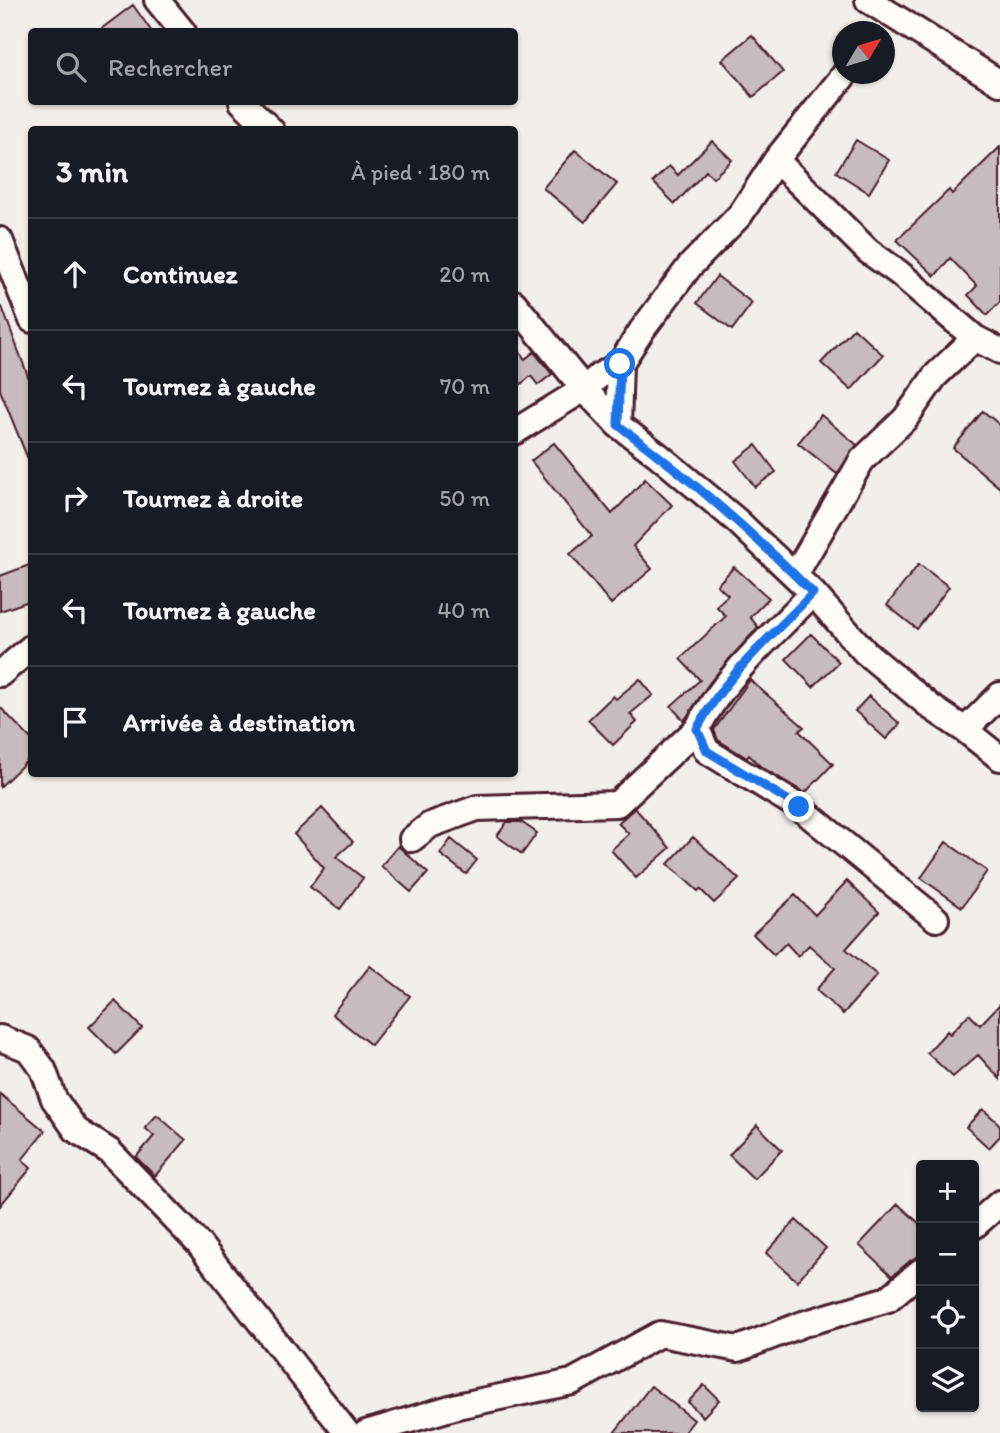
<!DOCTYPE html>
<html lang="fr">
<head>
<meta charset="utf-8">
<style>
	:root { --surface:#171b24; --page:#20242c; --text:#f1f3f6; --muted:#9ea1a6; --line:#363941 }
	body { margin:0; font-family:Itim,sans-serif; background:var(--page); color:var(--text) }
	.controls { position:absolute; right:21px; bottom:21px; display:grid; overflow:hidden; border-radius:7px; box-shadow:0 2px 5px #0004 }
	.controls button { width:63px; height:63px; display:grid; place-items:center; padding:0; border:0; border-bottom:2px solid var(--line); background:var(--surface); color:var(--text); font:35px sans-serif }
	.compass { position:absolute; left:832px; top:21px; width:63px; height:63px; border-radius:50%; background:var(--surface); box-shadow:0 2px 5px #0004; rotate:52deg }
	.stop { position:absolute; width:21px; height:21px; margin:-16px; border:5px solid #1a73e8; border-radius:50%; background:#fff }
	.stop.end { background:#1a73e8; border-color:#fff; box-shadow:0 2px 7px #0008 }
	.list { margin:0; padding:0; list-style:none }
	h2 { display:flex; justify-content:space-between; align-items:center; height:91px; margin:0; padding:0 28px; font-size:30px }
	h2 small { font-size:23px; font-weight:400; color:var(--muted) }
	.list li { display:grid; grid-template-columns:46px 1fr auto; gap:21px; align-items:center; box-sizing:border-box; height:112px; padding:0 28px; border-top:2px solid var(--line) }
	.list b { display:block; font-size:26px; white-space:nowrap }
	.list em { font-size:23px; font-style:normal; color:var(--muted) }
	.icon { flex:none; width:38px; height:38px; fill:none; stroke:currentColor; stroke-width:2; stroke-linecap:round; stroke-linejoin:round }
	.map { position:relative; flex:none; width:1000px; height:1433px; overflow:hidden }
	.search { position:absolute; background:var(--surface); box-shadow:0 2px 5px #0004; left:28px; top:28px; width:490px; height:77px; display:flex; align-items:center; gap:18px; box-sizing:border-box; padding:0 24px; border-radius:7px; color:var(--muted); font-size:26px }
	.panel { position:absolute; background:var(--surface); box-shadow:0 2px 5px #0004; left:28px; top:126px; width:490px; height:651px; border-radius:7px }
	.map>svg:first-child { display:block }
	.building { fill:#c8bbbb; stroke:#4a1f2b; stroke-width:2 }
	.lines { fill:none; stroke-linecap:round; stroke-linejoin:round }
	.minor-casing { stroke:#4a1f2b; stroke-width:30 }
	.minor { stroke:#fdfcf7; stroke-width:24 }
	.route { stroke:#1a73e8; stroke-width:9 }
</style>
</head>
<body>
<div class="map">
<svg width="1000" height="1433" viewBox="0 0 1000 1433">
	<rect width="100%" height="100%" fill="#f2efeb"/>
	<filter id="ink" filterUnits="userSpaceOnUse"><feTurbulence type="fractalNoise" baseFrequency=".0143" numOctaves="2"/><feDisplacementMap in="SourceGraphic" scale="14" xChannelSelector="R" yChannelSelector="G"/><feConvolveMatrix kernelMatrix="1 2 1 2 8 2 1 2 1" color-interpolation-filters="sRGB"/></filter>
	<g filter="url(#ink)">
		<path class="building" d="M133,5l19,27h-55z
			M752,35l31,37 -30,25 -31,-37z
			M856,140l33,20 -20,33 -33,-21z
			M712,141l20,19 -19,18 -7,-7 -31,33 -22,-22 16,-16 9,9z
			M1000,147v155l-13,13 -19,-20 9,-9 -27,-28 -15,18 -38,-36 52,-50 3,4z
			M575,150l42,34 -32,38 -42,-34z
			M717,276l35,27 -20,27 -35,-27z
			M0,307h2l30,80v82l-32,-79z
			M854,328l29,27 -32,35 -30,-27z
			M514,345l11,14 9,-7 18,22 -14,11 -7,-9 -17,14z
			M983,411l17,14v63l-47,-40z
			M821,415l36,30 -20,29 -39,-31z
			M554,443l58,71 33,-35 27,26 -39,41 19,23 -41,35 -41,-50 22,-18 -61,-75z
			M756,445l20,27 -21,15 -20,-26z
			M32,564v36l-32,11v-35z
			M919,564l30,23 -32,42 -30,-24z
			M734,567l35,31 -19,19 8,10 -48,55 -26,39 -13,-15 29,-26 -20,-21 46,-43 -10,-10 12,-11 -11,-10z
			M811,634l28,28 -26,25 -27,-28z
			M640,679l13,16 -23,19 7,8 -24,23 -25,-25 25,-24 3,3z
			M750,680l54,47 -5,4 34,33 -28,29 -45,-27 -11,-11 -2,3 -29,-18 -4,-10z
			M869,696l31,28 -14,15 -31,-28z
			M0,707l32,33v16l-32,31z
			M322,808l31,34 -17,15 27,21 -23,31 -30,-22 14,-19 -30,-34z
			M635,808l35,40 -34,30 -25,-28 18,-16 -11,-11z
			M507,822h14l16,11 -15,21 -25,-18z
			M693,837l46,42 -25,24 -14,-14 -2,2 -30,-27z
			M451,839l26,21 -11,14 -26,-20z
			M946,842l41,29 -25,36 -41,-29z
			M398,846l30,27 -17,19 -30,-26z
			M847,881l32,31 -33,37 31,26 -34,39 -27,-24 19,-22 -26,-23 -11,11 -12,-13 -12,12 -21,-21 42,-39 20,20z
			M370,966l40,30 -39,49 -39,-31z
			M115,1001l27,27 -26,26 -27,-27z
			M1000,1004v75l-22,-24 -25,22 -26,-24 20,-22 3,3 19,-20 11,11z
			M0,1094l45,37 -23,29 9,8 -31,38z
			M983,1109l17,16v11l-11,12 -23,-21z
			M157,1115l29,25 -31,36 -19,-19 18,-21 -9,-8z
			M757,1125l25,25 -28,29 -25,-24z
			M898,1204l23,21v30l-10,5 -19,16 -33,-31z
			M796,1220l30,28 -29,33 -31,-28z
			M704,1385l15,15 -16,17 -15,-15z
			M651,1386l43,34 -10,13h-70z"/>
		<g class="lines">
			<g class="minor-casing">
				<path id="minor" d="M157,0l26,32
					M868,0l132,83
					M242,102l29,28
					M776,160l92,91 31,22 76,65 25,13
					M0,240l32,80
					M514,303l70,86 34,36 40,30 78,65 77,73 52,59 66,55 34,23 35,28
					M618,425l2,-61
					M514,432l70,-43 15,-13 21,-12 22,-34 48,-64 50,-51 36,-55 69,-86
					M795,575l67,-115 43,-41 30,-43 40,-38
					M813,593c-41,43 -88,82 -116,136l10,22 92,56 137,112
					M0,674l32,-27
					M965,730l35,-35
					M412,839l18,-14 47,-17 140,-4 80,-75
					M0,1038l28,11 15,20 11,30 22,31 33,21 90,93 148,189
					M974,1226l26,-23
					M366,1433l91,-27 115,-24 88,-48 78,15 65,-25 85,-25 33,-28"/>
			</g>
			<use href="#minor" class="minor"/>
		</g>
	</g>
	<g class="lines" filter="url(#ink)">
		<path class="route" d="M620,364l-2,61c69,51 134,107 195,168 -41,43 -88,82 -116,136l10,22 92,56"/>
	</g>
</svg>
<div class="controls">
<button>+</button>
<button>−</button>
<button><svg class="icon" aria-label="locate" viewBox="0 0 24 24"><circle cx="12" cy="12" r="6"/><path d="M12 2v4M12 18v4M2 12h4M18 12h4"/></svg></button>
<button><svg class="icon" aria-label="layers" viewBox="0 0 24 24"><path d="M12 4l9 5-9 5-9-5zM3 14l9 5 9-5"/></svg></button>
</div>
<svg class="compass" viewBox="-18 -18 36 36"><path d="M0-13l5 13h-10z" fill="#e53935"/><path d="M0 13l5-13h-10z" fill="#9ea1a6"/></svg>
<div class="stop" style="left:620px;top:364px"></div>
<div class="stop end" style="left:799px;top:807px"></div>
<div class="search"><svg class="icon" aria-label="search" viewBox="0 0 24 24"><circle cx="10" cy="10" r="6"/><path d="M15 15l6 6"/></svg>Rechercher</div>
<section class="panel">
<h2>3 min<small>À pied · 180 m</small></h2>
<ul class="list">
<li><svg class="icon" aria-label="ahead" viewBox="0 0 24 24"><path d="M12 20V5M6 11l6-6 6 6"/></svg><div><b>Continuez</b></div><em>20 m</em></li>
<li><svg class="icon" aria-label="left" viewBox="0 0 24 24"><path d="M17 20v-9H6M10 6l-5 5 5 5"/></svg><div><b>Tournez à gauche</b></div><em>70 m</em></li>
<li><svg class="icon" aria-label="right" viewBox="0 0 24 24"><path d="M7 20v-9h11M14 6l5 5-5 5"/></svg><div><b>Tournez à droite</b></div><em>50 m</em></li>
<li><svg class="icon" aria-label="left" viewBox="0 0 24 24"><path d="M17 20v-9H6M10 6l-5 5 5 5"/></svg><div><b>Tournez à gauche</b></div><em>40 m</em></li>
<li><svg class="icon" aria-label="arrive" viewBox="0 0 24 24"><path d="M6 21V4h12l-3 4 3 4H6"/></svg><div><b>Arrivée à destination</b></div></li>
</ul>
</section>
</div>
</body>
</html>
